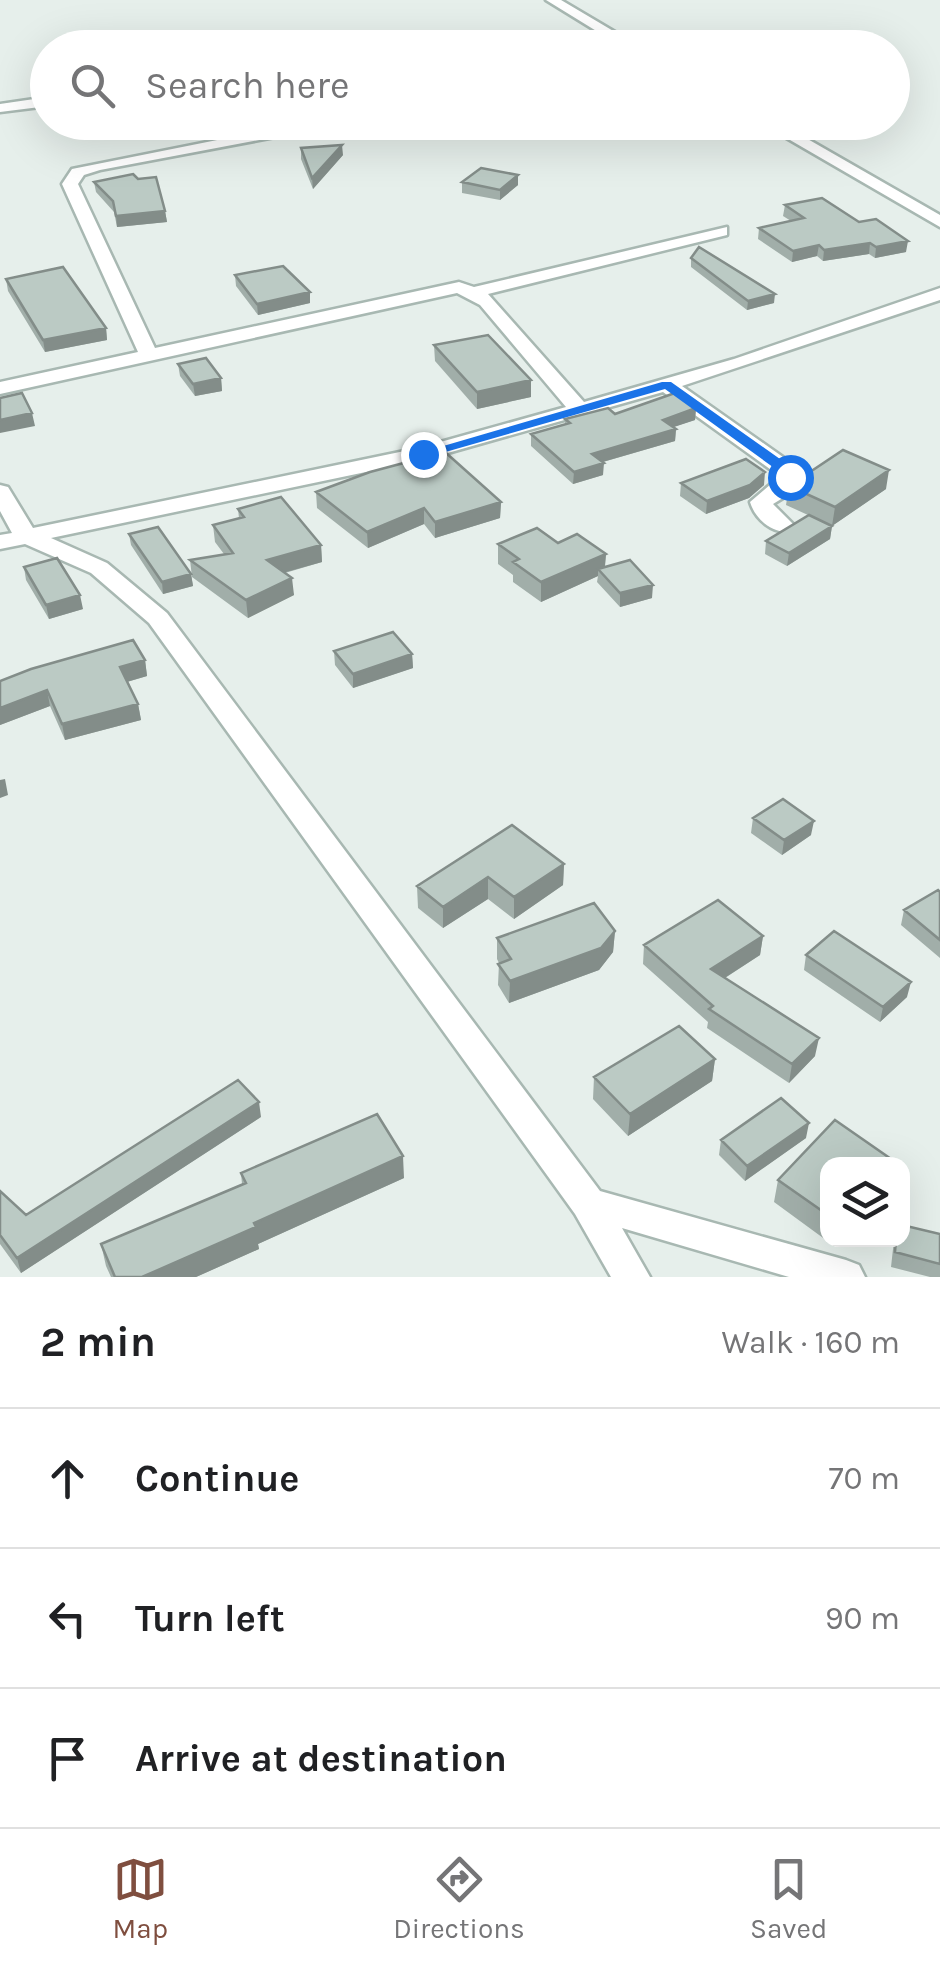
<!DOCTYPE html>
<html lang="en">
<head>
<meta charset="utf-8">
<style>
	:root { --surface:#fff; --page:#f2f2f2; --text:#202124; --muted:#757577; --line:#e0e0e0; --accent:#7f4e3f }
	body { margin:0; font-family:Karla,sans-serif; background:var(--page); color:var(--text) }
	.controls { position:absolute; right:30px; bottom:30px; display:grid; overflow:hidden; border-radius:20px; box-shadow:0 10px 40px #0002 }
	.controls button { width:90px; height:90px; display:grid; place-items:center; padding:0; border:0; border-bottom:2px solid var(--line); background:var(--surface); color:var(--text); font:50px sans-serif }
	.stop { position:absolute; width:30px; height:30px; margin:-22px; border:8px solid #1a73e8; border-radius:50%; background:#fff }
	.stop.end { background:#1a73e8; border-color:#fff; box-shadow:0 2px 10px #0008 }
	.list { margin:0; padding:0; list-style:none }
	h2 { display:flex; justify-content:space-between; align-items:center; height:130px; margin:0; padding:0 40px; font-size:42px }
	h2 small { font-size:32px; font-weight:400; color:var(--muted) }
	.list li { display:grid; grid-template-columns:65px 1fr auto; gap:30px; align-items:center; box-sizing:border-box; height:140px; padding:0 40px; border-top:2px solid var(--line) }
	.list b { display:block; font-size:38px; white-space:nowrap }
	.list em { font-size:32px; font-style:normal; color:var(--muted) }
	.icon { flex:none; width:55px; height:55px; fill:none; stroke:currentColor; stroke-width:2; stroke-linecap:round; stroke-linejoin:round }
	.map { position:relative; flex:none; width:940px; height:1277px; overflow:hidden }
	.search { position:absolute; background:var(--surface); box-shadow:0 10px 40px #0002; left:30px; right:30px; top:30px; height:110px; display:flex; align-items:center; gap:25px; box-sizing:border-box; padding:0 35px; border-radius:55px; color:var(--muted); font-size:38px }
	.sheet { height:550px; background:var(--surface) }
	nav { display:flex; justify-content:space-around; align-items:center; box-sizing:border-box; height:140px; border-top:2px solid var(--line); background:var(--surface); font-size:28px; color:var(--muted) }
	nav a { display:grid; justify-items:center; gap:5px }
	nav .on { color:var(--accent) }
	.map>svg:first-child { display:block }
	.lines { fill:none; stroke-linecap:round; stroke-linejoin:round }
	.minor-casing { stroke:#a8b8b2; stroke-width:5 }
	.minor { fill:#fff; fill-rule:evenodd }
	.wall { fill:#a1aea9 }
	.shaded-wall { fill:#838d89 }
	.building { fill:#bbcac4; stroke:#838d89; stroke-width:2.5 }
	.route { fill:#1a73e8 }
</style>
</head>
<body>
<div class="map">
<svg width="940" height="1277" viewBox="0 0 940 1277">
	<rect width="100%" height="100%" fill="#e6efeb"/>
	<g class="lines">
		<g class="minor-casing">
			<path id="minor" d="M546,0h15l81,48h-18z
				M48,97v9l-48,6v-8z
				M759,122h19l162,93v12z
				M302,123l8,5 -3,3 -207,39 -16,5 -6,9 77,164 304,-66 15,5 253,-60v8l-239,59 96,108 150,-43 206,-71v12l-258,86 108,76 11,15 -10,16 -18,11 22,22 -3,5c-19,4 -37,-12 -42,-29l29,-25 -5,-5 -111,-80 -240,68 -372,78 56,25 60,50 433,578 246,69 13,5 6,12h-76l-167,-49 28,49h-39l-36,-63 -426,-591 -58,-50 -66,-29 -25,5v-14l12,-2 -12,-22v-26l8,2 25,41 386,-80 147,-41 -86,-102 -23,-12 -457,101v-12l138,-30 -76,-168 10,-15z"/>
		</g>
		<use href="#minor" class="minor"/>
	</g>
	<path class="wall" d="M301,148l42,7 -30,34 -12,-30z
		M94,182l71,29 2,11 -50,5 -3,-15 -18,-20z
		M462,182l56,3 -18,15 -38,-7z
		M785,205l121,47 -31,6 -6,-4 -46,7 -6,-5 -25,6 -34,-23 1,-11 32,-7 -8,-5z
		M691,258l83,45 -27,7 -56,-43z
		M235,275l75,28 -52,12 -22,-29z
		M6,279l100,49 1,12 -62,12 -37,-61z
		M434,345l97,52 -54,12 -42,-48z
		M178,364l43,14 1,13 -27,5 -15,-20z
		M696,408l-1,12 -22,7 3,2 -1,12 -72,21v13l-30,9 -42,-38v-12l34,-9v-6z
		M681,483l83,2 -15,13 -43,16 -26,-18z
		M789,486l97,3 -54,37 -2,13 -43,27 -22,-12 1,-13 42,-26 -22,-10z
		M316,492l185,10 -1,16 -65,20 -11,-14 -56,24 -51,-40z
		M238,509l83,36 1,17 -37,11 9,22 -46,23 -56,-41 -2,-17 34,-6 -9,-12 -2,-17 26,-7z
		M129,534l62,40 2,12 -30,8 -32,-49z
		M558,543l48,11 -1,13 47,31 -32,9 -23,-25 1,-6 -57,26 -28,-20v-7l-15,-11v-20z
		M24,567l59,42 -34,10 -23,-39z
		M334,651l78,3 1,14 -60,20 -18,-23z
		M145,660l2,16 -20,6 11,22 3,16 -76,20 -15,-34 -50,19v-44z
		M753,818l58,17 -29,20 -31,-22z
		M564,864l-1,21 -49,34 -26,-20 -45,29 -25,-20 -1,-22z
		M940,892v66l-39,-33 3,-15z
		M615,931l-2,21 -14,18 -90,33 -11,-18 1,-22 -2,-4v-21z
		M763,936l-3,19 -35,23 90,78 -26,27 -82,-55 1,-6 -65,-58 1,-19z
		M806,955l101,42 -27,25 -76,-52z
		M715,1059l-3,22 -84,55 -35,-37 1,-22z
		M261,1117l-240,156 -21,-29v-53l26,24z
		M806,1138l-61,43 -26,-26 2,-15z
		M828,1164v76h5l-3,3 -56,-41 4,-22z
		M241,1173l163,5 -146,66 1,5 -63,28h-85l-5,-11 -5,-22 141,-60z
		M940,1234v43h-10l-39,-10 3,-27z"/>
	<path class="shaded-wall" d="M342,145l1,10 -30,34 -1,-11z
		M518,175v10l-18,15v-10z
		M165,211l2,11 -50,5 -1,-11z
		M908,241l-2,11 -31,6 1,-11z
		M870,243l-1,11 -46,7 1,-11z
		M819,245l-2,11 -25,6 1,-11z
		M310,292v11l-52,12 -1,-11z
		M775,294l-1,9 -27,7 1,-9z
		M106,328l1,12 -62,12 -2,-12z
		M221,378l1,13 -27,5 -2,-12z
		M531,380v17l-54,12v-17z
		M696,408l-1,12 -33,11 1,-11z
		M32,413l3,13 -35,7v-13z
		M676,429l-1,12 -83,24v-11z
		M604,463l-1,12 -30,9 1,-12z
		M889,470l-3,19 -54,37 3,-19z
		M765,472l-1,13 -15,13 -43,16 1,-13z
		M501,502l-1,16 -65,20v-16z
		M424,508v16l-56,24 -1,-16z
		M832,526l-2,13 -43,27 2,-13z
		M321,545l1,17 -54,15 -1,-17z
		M606,554l-2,20 -6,-5v7l-57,26v-20z
		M191,574l2,12 -30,8 -1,-12z
		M292,578l2,17 -46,23 -2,-18z
		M653,585l-1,13 -32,9v-14z
		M80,595l3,14 -34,10 -3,-14z
		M412,654l1,14 -60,20v-14z
		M145,660l2,16 -24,7 -3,-16z
		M47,690l3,16 -50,19v-17z
		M138,704l3,16 -76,20 -3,-16z
		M5,779l3,16 -8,3v-18z
		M814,821l-3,14 -29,20 2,-15z
		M564,864l-1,21 -49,34v-22z
		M488,877v22l-45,29v-21z
		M615,931l-2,21 -14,18 -90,33 1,-22z
		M763,936l-3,19 -51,33 2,-19z
		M911,982l-4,15 -27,25 3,-15z
		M819,1038l-4,18 -26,27 3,-19z
		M715,1059l-3,22 -84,55 2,-22z
		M259,1102l2,15 -240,156 -4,-15z
		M809,1123l-3,15 -61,43 2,-15z
		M403,1156l1,22 -146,66 1,5 -63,28h-54l112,-54z"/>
	<path class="building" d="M342,145l-30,33 -11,-30z
		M481,168l37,7 -18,15 -38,-8z
		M133,174l5,5 18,-2 9,34 -49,5 -3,-15 -19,-19z
		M822,198l37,24 17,-3 32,22 -32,6 -6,-4 -46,7 -5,-5 -26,6 -34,-23 45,-10 -19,-13z
		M699,247l76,47 -27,7 -57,-43z
		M283,266l27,26 -53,12 -22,-29z
		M63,267l43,61 -63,12 -37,-61z
		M488,335l43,45 -54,12 -43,-47z
		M206,358l15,20 -28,6 -15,-20z
		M22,393l10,20 -32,7v-22z
		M675,393l21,15 -33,12 13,9 -84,25 12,9 -30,9 -43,-38 39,-11 -5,-4 43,-11 7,6z
		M843,450l46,20 -54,37 -46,-21z
		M445,452l56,50 -66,20 -11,-14 -57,24 -51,-40 54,-20z
		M746,459l19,13 -15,13 -43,16 -26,-18z
		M281,497l40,48 -54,15 25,18 -46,22 -56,-40 43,-7 -20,-28 31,-8 -6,-8z
		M809,515l23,11 -43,27 -23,-12z
		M158,527l33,47 -29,8 -33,-48z
		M537,528l21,15 19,-9 29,20 -65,28 -28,-20 6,-3 -21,-15z
		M57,558l23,37 -34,10 -22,-38z
		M630,560l23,25 -33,8 -22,-24z
		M393,632l19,22 -59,20 -19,-23z
		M133,640l12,20 -25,7 18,37 -76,20 -15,-34 -47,18v-27l31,-12z
		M783,799l31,22 -30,19 -31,-22z
		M512,825l52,39 -50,33 -26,-20 -45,30 -26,-21z
		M938,890l2,2v48l-36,-30z
		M718,900l45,36 -52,33 108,69 -27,26 -83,-55 4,-3 -69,-61z
		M594,903l21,28 -14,17 -91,33 -12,-17 13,-5 -14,-21z
		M834,931l77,51 -28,25 -77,-52z
		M679,1026l36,33 -85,55 -36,-37z
		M238,1080l21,22 -242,156 -17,-23v-44l26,24z
		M781,1098l28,25 -62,43 -26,-26z
		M377,1114l26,42 -149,67 2,4 -114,50h-27l-14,-33 145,-61 -5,-10z
		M835,1120l56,39 -5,5h-58v51l-50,-35z
		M902,1225l38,9v30l-45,-12 1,-12h6z"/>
	<path class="route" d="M662,382h9l116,82 10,13 -2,3h-10l-8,-10 -112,-81 -237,68 -12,-3z"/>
</svg>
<div class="controls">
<button><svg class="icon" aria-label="layers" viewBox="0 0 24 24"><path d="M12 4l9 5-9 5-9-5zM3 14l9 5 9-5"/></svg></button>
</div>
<div class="stop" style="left:790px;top:477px"></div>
<div class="stop end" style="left:423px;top:454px"></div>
<div class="search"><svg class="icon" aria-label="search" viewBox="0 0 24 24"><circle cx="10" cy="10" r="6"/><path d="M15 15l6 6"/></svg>Search here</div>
</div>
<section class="sheet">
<h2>2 min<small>Walk · 160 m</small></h2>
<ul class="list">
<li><svg class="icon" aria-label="ahead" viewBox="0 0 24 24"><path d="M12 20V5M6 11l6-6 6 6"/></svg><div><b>Continue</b></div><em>70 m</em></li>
<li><svg class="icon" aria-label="left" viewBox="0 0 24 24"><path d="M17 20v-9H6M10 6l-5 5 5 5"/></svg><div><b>Turn left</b></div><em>90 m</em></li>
<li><svg class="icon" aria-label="arrive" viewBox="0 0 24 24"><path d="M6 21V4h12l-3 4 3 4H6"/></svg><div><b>Arrive at destination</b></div></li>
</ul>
</section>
<nav>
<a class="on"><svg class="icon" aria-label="map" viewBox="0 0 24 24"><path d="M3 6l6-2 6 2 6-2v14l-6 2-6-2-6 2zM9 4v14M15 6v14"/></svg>Map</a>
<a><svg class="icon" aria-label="directions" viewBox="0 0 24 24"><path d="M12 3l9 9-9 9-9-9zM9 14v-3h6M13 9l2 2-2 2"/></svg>Directions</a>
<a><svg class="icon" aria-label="saved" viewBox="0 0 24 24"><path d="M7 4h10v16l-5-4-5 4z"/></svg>Saved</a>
</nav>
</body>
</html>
